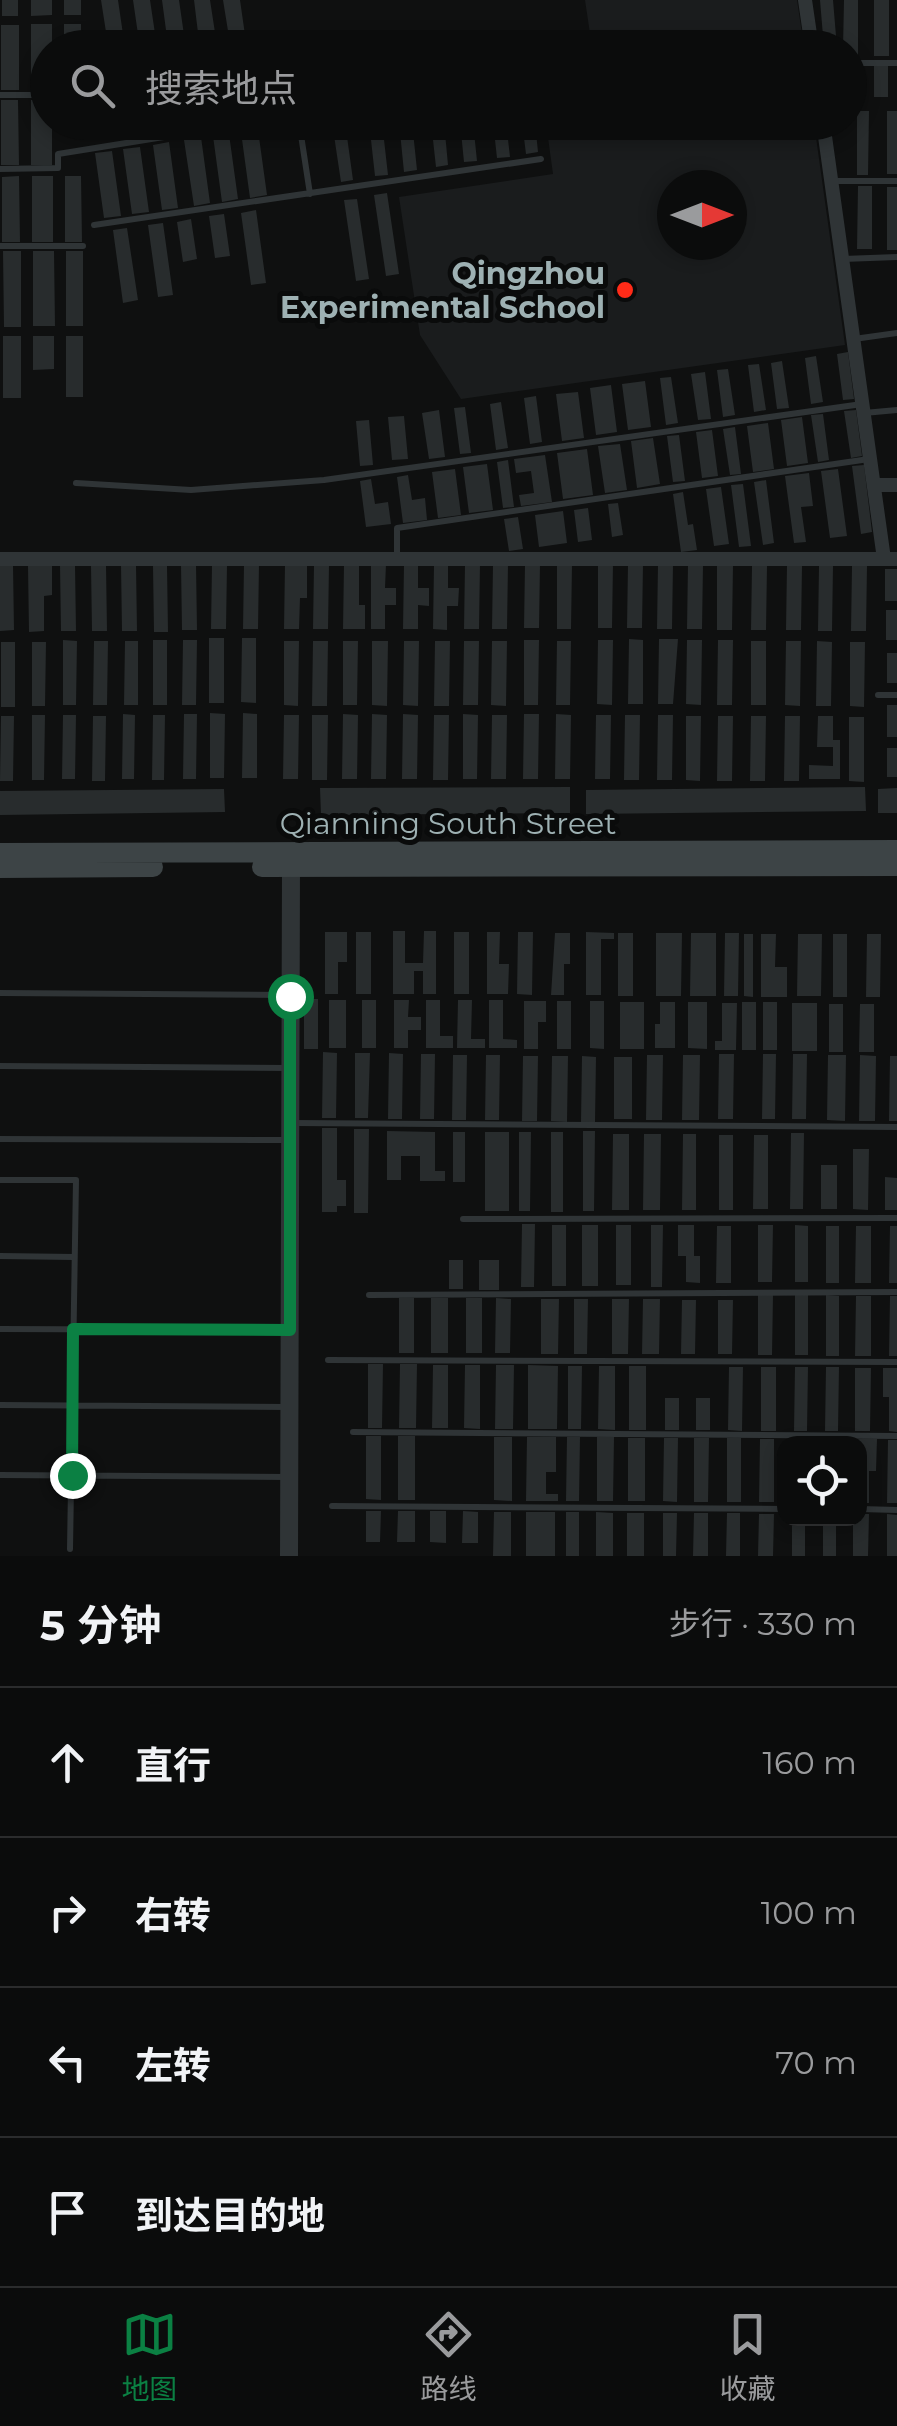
<!DOCTYPE html>
<html lang="zh">
<head>
<meta charset="utf-8">
<style>
	:root { --surface:#0b0c0c; --page:#191a1a; --text:#f1f3f6; --muted:#9a9b9d; --line:#2b2c2d; --accent:#0b8043 }
	body { margin:0; font-family:Montserrat,"Noto Sans SC",sans-serif; background:var(--page); color:var(--text) }
	.controls { position:absolute; right:30px; bottom:30px; display:grid; overflow:hidden; border-radius:20px; box-shadow:0 5px 15px #0003 }
	.controls button { width:90px; height:90px; display:grid; place-items:center; padding:0; border:0; border-bottom:2px solid var(--line); background:var(--surface); color:var(--text); font:50px sans-serif }
	.compass { position:absolute; left:657px; top:170px; width:90px; height:90px; border-radius:50%; background:var(--surface); box-shadow:0 5px 15px #0003; rotate:90deg }
	.stop { position:absolute; width:30px; height:30px; margin:-22px; border:8px solid #0b8043; border-radius:50%; background:#fff }
	.stop.end { background:#0b8043; border-color:#fff; box-shadow:0 2px 10px #0008 }
	.list { margin:0; padding:0; list-style:none }
	h2 { display:flex; justify-content:space-between; align-items:center; height:130px; margin:0; padding:0 40px; font-size:42px }
	h2 small { font-size:32px; font-weight:400; color:var(--muted) }
	.list li { display:grid; grid-template-columns:65px 1fr auto; gap:30px; align-items:center; box-sizing:border-box; height:150px; padding:0 40px; border-top:2px solid var(--line) }
	.list b { display:block; font-size:38px; white-space:nowrap }
	.list em { font-size:32px; font-style:normal; color:var(--muted) }
	.icon { flex:none; width:55px; height:55px; fill:none; stroke:currentColor; stroke-width:2; stroke-linecap:round; stroke-linejoin:round }
	.map { position:relative; flex:none; width:897px; height:1556px; overflow:hidden }
	.search { position:absolute; background:var(--surface); box-shadow:0 5px 15px #0003; left:30px; right:30px; top:30px; height:110px; display:flex; align-items:center; gap:25px; box-sizing:border-box; padding:0 35px; border-radius:55px; color:var(--muted); font-size:38px }
	.sheet { height:730px; background:var(--surface) }
	nav { display:flex; justify-content:space-around; align-items:center; box-sizing:border-box; height:140px; border-top:2px solid var(--line); background:var(--surface); font-size:28px; color:var(--muted) }
	nav a { display:grid; justify-items:center; gap:5px }
	nav .on { color:var(--accent) }
	.map>svg:first-child { display:block }
	.built { fill:#1a1c1d; fill-rule:evenodd }
	.building { fill:#282c2d }
	.lines { fill:none; stroke-linecap:round; stroke-linejoin:round }
	.service { stroke:#2f3436; stroke-width:6 }
	.minor { stroke:#2f3436; stroke-width:14 }
	.tertiary { stroke:#2f3436; stroke-width:18 }
	.secondary { stroke:#3d4446; stroke-width:20 }
	.route { stroke:#0b8043; stroke-width:12 }
	.poi-dot { fill:#ff2b18; stroke:#0a0b0b; stroke-width:4 }
	.labels { text-anchor:middle; dominant-baseline:central; stroke-width:10; stroke-linejoin:round; paint-order:stroke }
	.poi-label { font-size:30px; font-weight:bold; fill:#9eb1b3; stroke:#0a0b0b; text-anchor:end }
	.street-label { font-size:30px; fill:#9eb1b3; stroke:#0a0b0b }
</style>
</head>
<body>
<div class="map">
<svg width="897" height="1556" viewBox="0 0 897 1556">
	<rect width="100%" height="100%" fill="#0f1010"/>
	<path class="built" d="M585,0h212l7,47h-212z
		M546,123h268l31,222 -384,54 -41,-64 -21,-138 154,-23zM672,185h60v60h-60z"/>
	<path class="building" d="M2,0h16v16h-16z
		M31,0h21v15l-21,1z
		M64,0h17v15h-17z
		M101,0h17l7,48h-13l-2,-17 -4,1z
		M133,0h17l7,47 -17,1z
		M162,0h17l6,42 -17,3z
		M194,0h16l6,39 -17,2z
		M223,0h17l5,35 -16,2z
		M820,0h13l4,48h-13z
		M844,0h14v56h-8v-8h-7z
		M874,0h15v56h-15z
		M31,24h21v24h-4v42h-17z
		M64,24h17v24h-17z
		M1,25h18v65h-18z
		M874,66h14v31h-14z
		M1,100h17l1,65h-18z
		M31,100h17v22h4v43h-21z
		M857,111h12l-1,64h-11z
		M887,111h10v63h-10z
		M332,122h13l8,58 -12,2z
		M369,122h13l6,53 -13,1z
		M399,122h13l5,48 -13,2z
		M431,122h13l4,43 -12,2z
		M460,122h13l4,39 -13,1z
		M493,122h13l4,35 -13,1z
		M522,122h13l3,30 -12,2z
		M258,130l9,65 -17,3 -9,-66z
		M229,134l9,65 -16,3 -9,-66z
		M201,137l9,66 -16,3 -10,-66z
		M169,142l9,66 -16,2 -9,-65z
		M140,147l9,65 -17,2 -9,-65z
		M112,151l9,65 -17,2 -9,-65z
		M19,176l1,66h-18v-65z
		M32,176h21v66h-21z
		M65,176h16l1,66h-17z
		M858,186h14v63h-15z
		M887,187h10v63h-10z
		M387,193l12,81 -13,2 -12,-81z
		M357,199l12,80 -13,2 -12,-81z
		M256,210l10,73 -15,2 -10,-72z
		M224,214l6,42 -15,2 -6,-42z
		M191,219l6,40 -14,3 -6,-40z
		M163,223l10,72 -15,2 -10,-72z
		M127,228l11,72 -15,3 -10,-73z
		M3,251h18v76h-17z
		M33,251h21l1,75h-22z
		M66,251h17v75h-17z
		M3,336h18v62h-18z
		M33,336h21v33l-21,1z
		M66,336h17v61h-17z
		M848,352l6,47 -11,1 -6,-46z
		M816,356l7,46 -12,2 -6,-46z
		M782,361l7,47 -12,1 -6,-46z
		M759,364l7,46 -12,2 -6,-47z
		M728,369l7,46 -12,2 -6,-47z
		M705,372l6,47 -13,1 -7,-46z
		M671,377l7,46 -12,2 -6,-47z
		M645,381l6,46 -23,3 -6,-46z
		M611,385l6,47 -21,3 -6,-47z
		M578,392l6,46 -22,3 -6,-47z
		M536,396l6,46 -12,2 -6,-46z
		M501,402l7,46 -12,2 -6,-46z
		M465,407l6,46 -11,1 -6,-46z
		M439,410l6,47 -16,2 -7,-46z
		M856,410l6,46 -11,2 -7,-47z
		M823,414l6,46 -11,2 -7,-47z
		M404,416l4,43 -16,1 -4,-43z
		M802,417l6,46 -21,3 -6,-46z
		M369,420l4,45 -13,1 -4,-45z
		M768,423l6,46 -21,3 -6,-46z
		M735,427l6,47 -11,1 -7,-46z
		M712,430l6,46 -16,2 -6,-46z
		M679,435l6,46 -12,1 -6,-46z
		M653,438l7,46 -23,4 -6,-47z
		M620,444l7,46 -22,3 -7,-47z
		M587,449l6,46 -30,4 -6,-46z
		M545,455l7,47 -31,4 -2,-11 15,-2 -3,-22 -15,2 -2,-14z
		M508,460l6,47 -11,1 -6,-46z
		M487,464l6,46 -24,3 -6,-46z
		M864,465l8,67 -11,2 -9,-68z
		M455,469l6,46 -23,3 -6,-46z
		M838,469l9,67 -17,2 -9,-67z
		M809,473l4,33 -12,1 5,35 -12,1 -9,-67z
		M408,475l4,25 13,-2 2,22 -24,3 -6,-46z
		M371,479l4,25 13,-2 3,22 -25,3 -6,-46z
		M766,480l8,63 -11,2 -9,-63z
		M743,484l8,62 -12,1 -8,-62z
		M721,487l8,57 -15,2 -8,-57z
		M683,492l5,33 5,-1 4,26 -16,2 -8,-58z
		M618,503l5,32 -11,2 -4,-33z
		M588,508l4,32 -14,2 -4,-32z
		M563,511l4,32 -28,4 -4,-32z
		M518,517l5,32 -14,2 -5,-32z
		M598,563h15l-1,65h-14z
		M196,564l1,66h-15l-1,-65z
		M212,564l15,1 -1,64h-15z
		M244,564h15l-1,65h-15z
		M285,564l22,1v33h-7l-1,31h-15z
		M344,564h15v41h6v24h-22z
		M371,564h15l-1,24h11v17h-11v24h-14z
		M404,564l14,1v23h11v18l-11,-1v24h-15z
		M465,564h15l-1,65h-15z
		M493,564h15l-1,65h-15z
		M525,564h15l-1,64h-15z
		M557,564h15l-1,65h-14z
		M628,564h15l-1,64h-15z
		M658,564h15l-1,65h-15z
		M688,564l15,1 -1,64h-15z
		M0,565h13l1,65 -14,1z
		M52,565v30l-8,1v35l-15,1 -1,-66z
		M60,565h15l1,66h-15z
		M106,565l1,66h-15l-1,-65z
		M121,565h15l1,66h-15z
		M314,565h15l-1,64h-15z
		M434,565h14v23h11l-1,18h-11v24l-14,-1z
		M717,565h16l-1,65h-15z
		M787,565l15,1 -1,64h-15z
		M153,566h14l1,66h-14z
		M752,566h15l-1,64h-15z
		M819,566h14l-1,65h-14z
		M852,566h15l-1,65h-15z
		M885,569h12v32h-12z
		M886,610h11v30h-11z
		M209,638h15v65h-15z
		M242,638h14v65l-15,-1z
		M629,639l14,1v64h-15z
		M659,639h19l-5,65h-15z
		M63,640l14,1 -1,64h-13z
		M153,640h14v65h-14z
		M183,640h14l-1,65h-14z
		M524,640h15l-1,65h-14z
		M598,640h15l-1,65 -15,-1z
		M687,640h15l-1,65 -15,-1z
		M718,640h15l-1,65h-15z
		M94,641h14l-1,64h-14z
		M125,641h13v64h-14z
		M284,641h15l-1,65 -14,-1z
		M313,641h15l-1,65h-15z
		M343,641h15l-1,64h-14z
		M372,641h16l-1,65 -15,-1z
		M404,641h15l-1,65 -15,-1z
		M435,641h15l-1,65h-15z
		M464,641h15l-1,64h-15z
		M492,641h15l-1,65 -15,-1z
		M557,641h14l-1,64h-14z
		M751,641h15v64h-15z
		M786,641h15l-1,65 -15,-1z
		M817,641l15,1 -1,64h-15z
		M1,642h14v65h-14z
		M32,642h14l-1,64h-13z
		M850,642h15l-1,65 -14,-1z
		M887,653h10v30h-10z
		M887,705h10v32h-10z
		M210,713l15,1 -1,64h-14z
		M243,713l14,1v64h-15z
		M123,714l12,1 -1,64h-12z
		M184,714h13l-1,65h-13z
		M343,714l15,1 -1,64h-15z
		M372,714l15,1 -1,64h-15z
		M403,714l15,1 -1,64h-15z
		M463,714l15,1 -1,64h-14z
		M524,714h15l-1,65h-15z
		M556,714l15,1 -1,64h-15z
		M32,715h13l-1,65h-12z
		M63,715h13l-1,64h-13z
		M153,715h12l-1,65h-12z
		M284,715h15l-1,64h-15z
		M312,715h16l-1,65h-15z
		M434,715h15l-1,65h-15z
		M492,715h15l-1,64h-15z
		M596,715h15l-1,64h-15z
		M625,715h15l-1,65h-15z
		M658,715h15l-1,65h-15z
		M1,716h13l-1,65h-13z
		M93,716h13l-1,65h-13z
		M686,716h15l-1,65 -14,-1z
		M718,716h15l-1,65h-15z
		M751,716h15l-1,65h-15z
		M785,716h15l-1,65h-15z
		M818,716h15v24h7v39h-31v-14l24,1v-19h-16z
		M849,717h15v65l-15,-1z
		M887,748h10v29h-10z
		M570,787v26l-249,2 -1,-27z
		M865,787l1,24 -280,3v-24z
		M897,788v25h-19v-24z
		M224,789l1,23 -225,3v-24z
		M393,931h12v32h18l1,-32h12v63h-13v-23h-9v23h-21z
		M325,932h22v30h-9v32h-13z
		M356,932h15v62h-15z
		M454,932h15v62h-15z
		M487,932h13l-1,32h10l-1,30h-21z
		M518,932h15l-1,63 -15,-1z
		M586,932l28,1v6h-13v56h-15z
		M555,933h15v31h-6v31h-13z
		M618,933h15v63h-15z
		M656,933h26l-1,63h-25z
		M691,933h25v63h-26z
		M725,933h14l-1,63h-14z
		M744,934h9v63l-9,-1z
		M761,934h15l-1,33h12v30h-26z
		M798,934h24l-1,62h-24z
		M833,934h14v63h-14z
		M867,934h14l-1,63h-14z
		M304,999h14v50h-14z
		M329,1000h17v48h-17z
		M362,1000h14v48h-14z
		M394,1000h15l-1,17h13v13h-13v18h-14z
		M426,1000h14v36h13v12h-27z
		M458,1000h14l-1,39h14v9h-28z
		M489,1000h14v39l14,1v8h-28z
		M524,1001h22v21h-8v27h-14z
		M557,1001h14v48h-14z
		M590,1001h14v48l-14,-1z
		M620,1002h24v47h-24z
		M660,1002h15v46h-20v-24h5z
		M688,1002h19v47l-19,-1z
		M742,1002h14v48h-14z
		M763,1002h14v48h-14z
		M722,1003h15l-1,47h-21v-9h7z
		M792,1003h25v48h-25z
		M829,1004h14v48h-14z
		M860,1004h14v48h-15z
		M323,1052l14,1 -1,65h-14z
		M355,1053h15l-2,65h-13z
		M389,1053l14,1 -1,65h-14z
		M421,1054h14l-1,65h-14z
		M719,1054h15l-1,65h-15z
		M763,1054h13l-1,65h-13z
		M793,1054h14l-1,65h-14z
		M453,1055h14l-1,65h-14z
		M486,1055h14l-1,65h-14z
		M647,1055h16l-1,65h-16z
		M683,1055h17l-1,65h-17z
		M828,1055h18l-1,66 -18,-1z
		M860,1055l16,1 -1,65h-16z
		M523,1056h15l-1,65h-15z
		M552,1056h16l-1,66 -16,-1z
		M582,1056l14,1 -1,65h-14z
		M890,1056h7v65h-8z
		M614,1057h18v62h-18z
		M322,1128h15v52h9v26h-9v6h-15z
		M354,1129h15l-1,84h-14z
		M387,1131l48,1v39h10v10h-25v-25h-19v24h-14z
		M583,1131h12l-1,80h-11z
		M453,1132h12v50h-12z
		M485,1132h24v79h-24z
		M519,1132h12l-1,79h-11z
		M551,1132h12v80h-12z
		M791,1133h13l-1,76h-13z
		M613,1134h16v76h-17z
		M644,1134h17l-1,76h-17z
		M683,1134h13v76h-14z
		M719,1135h14v75h-14z
		M754,1135h14v74h-15z
		M853,1149h16l-1,61 -15,-1z
		M821,1165h16v44h-16z
		M885,1177l12,1v32h-12z
		M522,1224h13l-1,63h-13z
		M552,1225h14v61h-14z
		M582,1225h16v61h-16z
		M616,1225h15v60h-15z
		M651,1225h12l-1,62h-11z
		M678,1225h16v31h6v27l-14,-1v-26h-8z
		M758,1225h15l-1,57h-14z
		M795,1225l13,1v56h-13z
		M717,1226h14v57h-15z
		M826,1226h13v57h-13z
		M856,1226h15v57h-16z
		M890,1226h7v57h-8z
		M449,1260h14v29h-14z
		M479,1260h20v30h-20z
		M758,1295h15l-1,60h-14z
		M795,1295h13v60h-13z
		M826,1295l13,1v60h-13z
		M856,1296h15v60h-16z
		M890,1296h7v60h-8z
		M399,1298h15v55h-15z
		M431,1298h17v55h-17z
		M466,1298h16v55h-16z
		M496,1298l15,1 -1,54h-15z
		M541,1299h18l-1,55h-17z
		M574,1299h14l-1,55h-13z
		M612,1299h17l-1,55h-16z
		M643,1299h17l-1,55h-17z
		M682,1300h14l-1,54h-14z
		M718,1300h15l-1,54h-14z
		M368,1364h15l-1,64h-14z
		M400,1364h17l-1,64h-17z
		M433,1365h15v63h-16z
		M465,1365h15v64l-16,-1z
		M496,1365h18l-1,64h-18z
		M528,1365l30,1 -1,63h-29z
		M568,1366h14l-1,63h-13z
		M599,1366h16v64l-17,-1z
		M629,1366h17v64h-17z
		M729,1367h14l-1,64 -14,-1z
		M761,1367h15v64h-15z
		M795,1367h13l-1,64h-13z
		M826,1367h13l-1,64h-13z
		M855,1368h16l-1,63h-15z
		M883,1368h14v64l-8,-1v-34h-6z
		M665,1398h14v32h-14z
		M696,1398h14v32h-14z
		M366,1436h15v64l-15,-1z
		M398,1436h17v64h-17z
		M494,1437h18v64l-18,-1z
		M527,1437h29v35h-10v22h12v7h-32z
		M567,1437h13l-1,64h-13z
		M597,1437h17l-1,64h-16z
		M628,1438h17v63h-17z
		M664,1438h14l-1,64 -14,-1z
		M694,1438h15l-1,64h-14z
		M727,1438h14v64h-14z
		M760,1439h14v63h-15z
		M854,1439h23l-1,32h-7v32h-9v-59h-6z
		M888,1440h9v63h-10z
		M366,1511h15l-1,31h-14z
		M398,1511h17v31h-18z
		M430,1511h16v32l-16,-1z
		M463,1511l15,1v31h-16z
		M494,1512h17v44h-18z
		M526,1512h29v44h-29z
		M566,1512h13v44h-13z
		M596,1512l17,1v43h-17z
		M627,1513h17v43h-17z
		M663,1513h14l-1,43h-13z
		M694,1513h14v43h-15z
		M727,1513h13v43h-14z
		M759,1514h15l-1,42h-15z
		M860,1514h9l-1,42h-15v-38h7z
		M887,1514l10,1v41h-10z
		M792,1518h13v38h-13z
		M823,1518h13v38h-13z"/>
	<g class="lines">
		<path class="service" d="M850,63h47
			M0,95h48
			M299,122l11,72
			M0,169l58,-1v-14l199,-32
			M833,181h64
			M94,225l447,-66
			M0,246h83
			M843,259l54,-2
			M854,339l43,-6
			M864,413l33,-3
			M76,483l115,7 133,-10 538,-76
			M397,558v-30l472,-69
			M878,695h19
			M0,993l289,2
			M0,1066l289,2
			M293,1123l604,4
			M0,1139l289,1
			M0,1180h76l-6,369
			M463,1219l434,-1
			M0,1256l74,1
			M369,1295l528,-3
			M0,1329l288,1
			M328,1360l569,2
			M0,1405l288,2
			M353,1432l544,4
			M0,1475l288,2
			M332,1506l452,3
			M860,1509l37,1"/>
		<path class="minor" d="M805,0l7,48
			M823,122l61,437
			M874,485h23
			M0,559h897"/>
		<path class="tertiary" d="M289,1556l2,-689"/>
		<path class="secondary" d="M0,853l897,-3
			M262,867l635,-1
			M0,868l153,-1"/>
	</g>
	<g class="lines">
		<path class="route" d="M72,1475l1,-146 217,1v-334"/>
	</g>
	<circle class="poi-dot" cx="625" cy="290" r="10"/>
	<g class="labels">
		<g class="poi-label">
			<text x="605" y="273">Qingzhou<tspan x="605" dy="34">Experimental School</tspan></text>
		</g>
		<g class="street-label">
			<text x="448" y="823">Qianning South Street</text>
		</g>
	</g>
</svg>
<div class="controls">
<button><svg class="icon" aria-label="locate" viewBox="0 0 24 24"><circle cx="12" cy="12" r="6"/><path d="M12 2v4M12 18v4M2 12h4M18 12h4"/></svg></button>
</div>
<svg class="compass" viewBox="-18 -18 36 36"><path d="M0-13l5 13h-10z" fill="#e53935"/><path d="M0 13l5-13h-10z" fill="#9a9b9d"/></svg>
<div class="stop" style="left:290px;top:996px"></div>
<div class="stop end" style="left:72px;top:1475px"></div>
<div class="search"><svg class="icon" aria-label="search" viewBox="0 0 24 24"><circle cx="10" cy="10" r="6"/><path d="M15 15l6 6"/></svg>搜索地点</div>
</div>
<section class="sheet">
<h2>5 分钟<small>步行 · 330 m</small></h2>
<ul class="list">
<li><svg class="icon" aria-label="ahead" viewBox="0 0 24 24"><path d="M12 20V5M6 11l6-6 6 6"/></svg><div><b>直行</b></div><em>160 m</em></li>
<li><svg class="icon" aria-label="right" viewBox="0 0 24 24"><path d="M7 20v-9h11M14 6l5 5-5 5"/></svg><div><b>右转</b></div><em>100 m</em></li>
<li><svg class="icon" aria-label="left" viewBox="0 0 24 24"><path d="M17 20v-9H6M10 6l-5 5 5 5"/></svg><div><b>左转</b></div><em>70 m</em></li>
<li><svg class="icon" aria-label="arrive" viewBox="0 0 24 24"><path d="M6 21V4h12l-3 4 3 4H6"/></svg><div><b>到达目的地</b></div></li>
</ul>
</section>
<nav>
<a class="on"><svg class="icon" aria-label="map" viewBox="0 0 24 24"><path d="M3 6l6-2 6 2 6-2v14l-6 2-6-2-6 2zM9 4v14M15 6v14"/></svg>地图</a>
<a><svg class="icon" aria-label="directions" viewBox="0 0 24 24"><path d="M12 3l9 9-9 9-9-9zM9 14v-3h6M13 9l2 2-2 2"/></svg>路线</a>
<a><svg class="icon" aria-label="saved" viewBox="0 0 24 24"><path d="M7 4h10v16l-5-4-5 4z"/></svg>收藏</a>
</nav>
</body>
</html>
